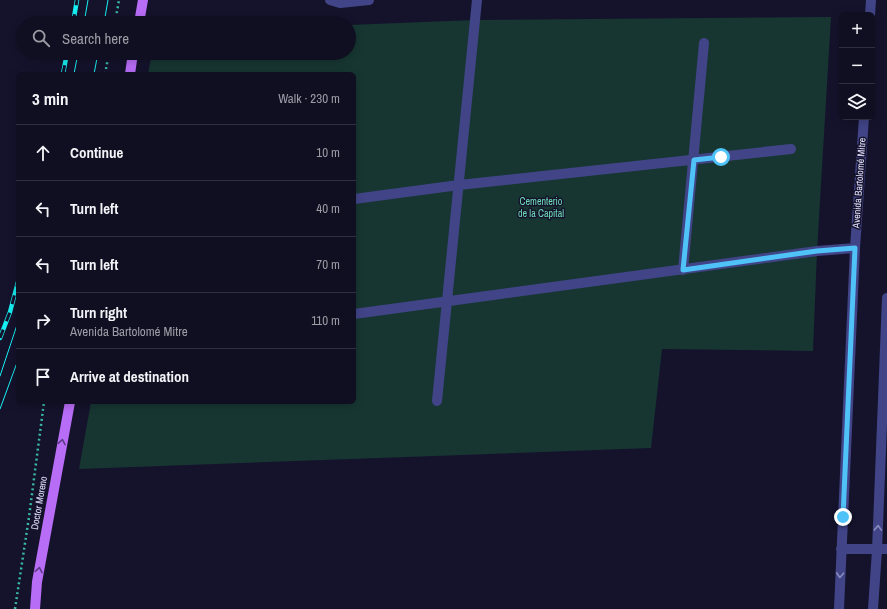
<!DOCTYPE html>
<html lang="en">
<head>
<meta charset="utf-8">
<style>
	:root { --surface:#100e21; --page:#19172a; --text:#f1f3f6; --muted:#9c9ca5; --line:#302e3f }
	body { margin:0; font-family:"Archivo Narrow",sans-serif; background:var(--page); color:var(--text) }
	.controls { position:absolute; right:12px; top:12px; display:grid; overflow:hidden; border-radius:6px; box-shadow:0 2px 10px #0003 }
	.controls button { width:36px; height:36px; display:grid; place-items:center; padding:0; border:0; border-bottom:1px solid var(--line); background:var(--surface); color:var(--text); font:20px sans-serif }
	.stop { position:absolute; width:12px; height:12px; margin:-9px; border:3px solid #4fc3f7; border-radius:50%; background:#fff }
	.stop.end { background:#4fc3f7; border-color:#fff; box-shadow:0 1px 4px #0008 }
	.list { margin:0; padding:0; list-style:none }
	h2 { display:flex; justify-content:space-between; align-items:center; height:52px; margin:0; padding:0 16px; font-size:17px }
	h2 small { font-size:13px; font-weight:400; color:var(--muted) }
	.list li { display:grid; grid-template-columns:26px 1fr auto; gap:12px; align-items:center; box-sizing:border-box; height:56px; padding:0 16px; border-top:1px solid var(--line) }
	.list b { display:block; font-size:15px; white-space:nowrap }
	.list p { margin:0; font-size:13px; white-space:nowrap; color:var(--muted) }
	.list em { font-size:13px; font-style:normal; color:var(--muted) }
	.icon { flex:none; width:22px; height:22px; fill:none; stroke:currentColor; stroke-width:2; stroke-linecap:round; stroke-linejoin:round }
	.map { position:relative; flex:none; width:887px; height:609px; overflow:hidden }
	.search { position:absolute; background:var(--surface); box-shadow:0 2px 10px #0003; left:16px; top:16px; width:340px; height:44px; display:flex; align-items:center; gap:10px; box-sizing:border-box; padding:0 14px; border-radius:22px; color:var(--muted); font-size:15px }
	.panel { position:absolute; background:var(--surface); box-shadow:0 2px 10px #0003; left:16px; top:72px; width:340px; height:332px; border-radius:6px }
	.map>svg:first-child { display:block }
	.green { fill:#173632 }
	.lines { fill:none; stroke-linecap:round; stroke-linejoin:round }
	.path { stroke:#38b9a6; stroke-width:2.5; stroke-dasharray:2 3; stroke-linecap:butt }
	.minor { stroke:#414588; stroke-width:10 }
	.major { stroke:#b86df7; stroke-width:10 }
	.tram { stroke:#17eff2; stroke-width:1 }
	.rail-casing { stroke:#17eff2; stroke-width:4.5 }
	.rail { stroke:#15132c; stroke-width:3; stroke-dasharray:9; stroke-linecap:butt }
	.oneway { stroke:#5e3b87 }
	.oneway2 { stroke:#898bbd }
	.route { stroke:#4fc3f7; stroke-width:5 }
	.labels { text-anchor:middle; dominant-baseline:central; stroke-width:3; stroke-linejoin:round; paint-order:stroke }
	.street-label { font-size:10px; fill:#e1e0fd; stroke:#15132c }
	.park-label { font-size:10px; fill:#6edbb7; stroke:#15132c }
</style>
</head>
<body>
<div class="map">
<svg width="887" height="609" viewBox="0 0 887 609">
	<rect width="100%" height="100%" fill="#15132c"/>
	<path class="green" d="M831,17l-14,234 -4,100 -151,-2 -11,99 -572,21 12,-67h263v-328h-206l4,-21h197v-28l126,-5z"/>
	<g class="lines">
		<path class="path" d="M115,23l4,-23
			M105,74l4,-21
			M15,609l14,-92 15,-115"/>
		<path class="minor" d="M330,0l10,3 29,-3
			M870,15l1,-15
			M354,199l105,-14 332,-36
			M683,270l21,-227
			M354,314l463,-63 38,-3
			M437,401l40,-401
			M841,549h46
			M839,609l16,-361 9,-131
			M873,609l4,-59 10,-252"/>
		<path class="major" d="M139,23l4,-23
			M130,74l3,-21
			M35,609l2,-27 33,-180"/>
		<path class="tram" d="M84,23l4,-23
			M104,23l4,-23
			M74,74l4,-21
			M94,74l4,-21
			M0,376l18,-54
			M0,409l18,-49"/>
		<g class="rail-casing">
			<path id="rail" d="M73,23l4,-23
				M63,74l4,-21
				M0,338l10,-26 8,-30"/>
		</g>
		<use href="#rail" class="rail"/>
	</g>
	<defs><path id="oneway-chevron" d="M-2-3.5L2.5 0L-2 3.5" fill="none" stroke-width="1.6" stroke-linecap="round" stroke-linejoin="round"/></defs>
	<g class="oneway">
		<use href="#oneway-chevron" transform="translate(62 442) rotate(-80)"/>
		<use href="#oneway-chevron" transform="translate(39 570) rotate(-80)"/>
	</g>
	<g class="oneway2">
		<use href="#oneway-chevron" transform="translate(878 528) rotate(-88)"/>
		<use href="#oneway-chevron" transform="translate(840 575) rotate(93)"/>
	</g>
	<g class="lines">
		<path class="route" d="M721,157l-27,3 -11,110 134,-19 38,-3 -12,269"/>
	</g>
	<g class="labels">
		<g class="street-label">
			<text transform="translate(859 183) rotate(-86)">Avenida Bartolomé Mitre</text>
			<text transform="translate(39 503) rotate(-80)">Doctor Moreno</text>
		</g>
		<g class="park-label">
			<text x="541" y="201">Cementerio<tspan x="541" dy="12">de la Capital</tspan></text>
		</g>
	</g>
</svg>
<div class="controls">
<button>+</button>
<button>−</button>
<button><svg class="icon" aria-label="layers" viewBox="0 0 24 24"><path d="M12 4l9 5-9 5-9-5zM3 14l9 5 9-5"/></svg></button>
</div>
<div class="stop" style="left:721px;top:157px"></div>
<div class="stop end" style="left:843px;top:517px"></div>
<div class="search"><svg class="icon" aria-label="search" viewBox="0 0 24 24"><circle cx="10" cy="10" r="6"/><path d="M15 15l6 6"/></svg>Search here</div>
<section class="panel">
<h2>3 min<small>Walk · 230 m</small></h2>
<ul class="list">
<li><svg class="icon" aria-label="ahead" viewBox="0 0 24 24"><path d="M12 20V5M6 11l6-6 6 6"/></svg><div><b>Continue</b></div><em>10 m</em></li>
<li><svg class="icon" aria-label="left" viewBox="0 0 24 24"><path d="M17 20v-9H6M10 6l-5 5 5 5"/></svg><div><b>Turn left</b></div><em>40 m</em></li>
<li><svg class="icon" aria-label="left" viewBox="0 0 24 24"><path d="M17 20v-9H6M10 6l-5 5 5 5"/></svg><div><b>Turn left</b></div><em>70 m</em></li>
<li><svg class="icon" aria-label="right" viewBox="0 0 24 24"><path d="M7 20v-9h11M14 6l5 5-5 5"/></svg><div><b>Turn right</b><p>Avenida Bartolomé Mitre</p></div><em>110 m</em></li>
<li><svg class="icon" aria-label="arrive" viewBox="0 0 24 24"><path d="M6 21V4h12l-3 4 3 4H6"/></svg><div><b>Arrive at destination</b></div></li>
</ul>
</section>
</div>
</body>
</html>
